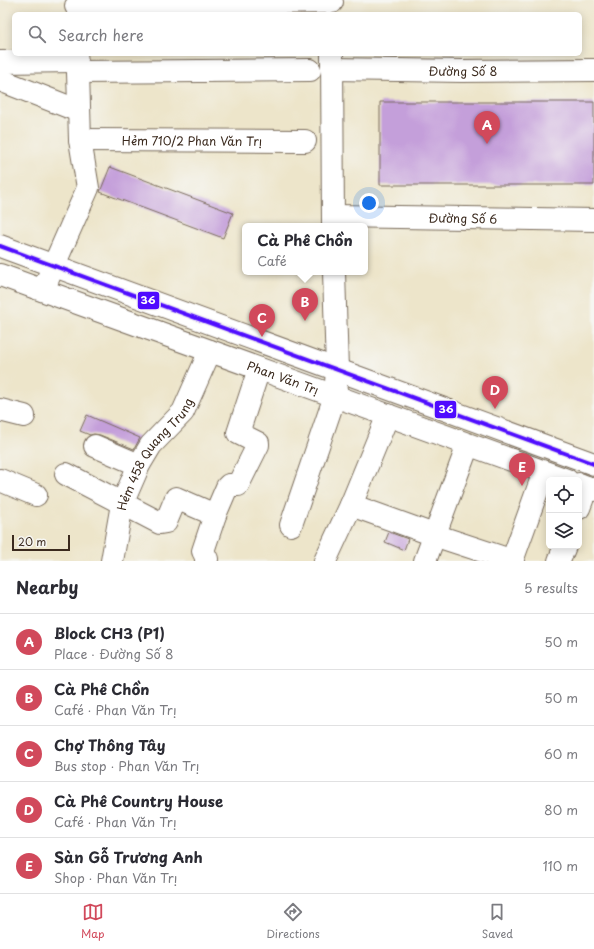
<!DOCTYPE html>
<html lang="en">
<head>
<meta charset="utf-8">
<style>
	:root { --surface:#fff; --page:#f2f2f3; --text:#2b2b33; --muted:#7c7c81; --line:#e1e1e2; --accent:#d1495b }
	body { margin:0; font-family:"Playpen Sans",sans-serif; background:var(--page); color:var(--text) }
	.controls { position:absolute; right:12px; bottom:12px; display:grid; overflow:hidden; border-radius:6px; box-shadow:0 2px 10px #0003 }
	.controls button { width:36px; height:36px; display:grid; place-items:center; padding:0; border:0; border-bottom:1px solid var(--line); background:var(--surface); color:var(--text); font:20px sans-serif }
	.scale { position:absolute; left:12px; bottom:10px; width:58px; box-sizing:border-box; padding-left:4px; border:2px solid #3b2a1e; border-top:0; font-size:11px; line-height:14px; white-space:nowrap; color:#3b2a1e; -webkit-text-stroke:3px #f6f6f2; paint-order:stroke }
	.you { position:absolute; left:369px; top:203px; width:14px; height:14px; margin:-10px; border:3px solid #fff; border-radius:50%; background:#1a73e8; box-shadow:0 0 0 6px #1a73e833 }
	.badge { display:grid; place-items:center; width:26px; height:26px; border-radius:50%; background:var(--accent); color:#fff; font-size:13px; font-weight:700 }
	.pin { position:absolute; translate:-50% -33px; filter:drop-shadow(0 1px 2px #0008) }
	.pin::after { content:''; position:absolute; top:21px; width:14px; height:12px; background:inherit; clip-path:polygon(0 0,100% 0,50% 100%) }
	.popup { position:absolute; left:242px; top:223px; width:126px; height:52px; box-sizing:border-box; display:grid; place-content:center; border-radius:6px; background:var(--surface); filter:drop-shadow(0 1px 3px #0005); font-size:13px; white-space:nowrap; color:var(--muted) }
	.popup b { font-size:15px; color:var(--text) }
	.popup::after { content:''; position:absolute; left:50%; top:100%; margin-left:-8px; border:8px solid transparent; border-top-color:var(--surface) }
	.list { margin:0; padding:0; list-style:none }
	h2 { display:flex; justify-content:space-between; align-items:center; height:52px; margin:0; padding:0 16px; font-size:17px }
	h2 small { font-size:13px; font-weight:400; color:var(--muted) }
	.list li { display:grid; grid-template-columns:26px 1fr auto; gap:12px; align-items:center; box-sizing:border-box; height:56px; padding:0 16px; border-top:1px solid var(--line) }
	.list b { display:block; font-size:15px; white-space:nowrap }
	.list p { margin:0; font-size:13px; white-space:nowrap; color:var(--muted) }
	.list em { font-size:13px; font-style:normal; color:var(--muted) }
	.icon { flex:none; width:22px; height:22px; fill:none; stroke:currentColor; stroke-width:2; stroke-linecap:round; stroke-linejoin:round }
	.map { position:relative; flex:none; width:594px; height:561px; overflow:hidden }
	.search { position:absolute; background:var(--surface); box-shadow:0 2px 10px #0003; left:12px; right:12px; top:12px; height:44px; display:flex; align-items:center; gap:10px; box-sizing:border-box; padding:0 14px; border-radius:6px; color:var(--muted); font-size:15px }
	.sheet { height:332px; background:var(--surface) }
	nav { display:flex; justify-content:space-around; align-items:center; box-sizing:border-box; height:56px; border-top:1px solid var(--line); background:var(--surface); font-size:11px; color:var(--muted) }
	nav a { display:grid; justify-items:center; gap:2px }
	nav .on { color:var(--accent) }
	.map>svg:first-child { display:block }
	.building { fill:#c49fda }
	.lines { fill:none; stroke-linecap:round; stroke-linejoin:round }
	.minor-casing { stroke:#796b5a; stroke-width:24 }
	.major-casing { stroke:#796b5a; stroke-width:24 }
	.minor { stroke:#fff; stroke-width:22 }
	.major { stroke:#fff; stroke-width:22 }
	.bus-1-casing { stroke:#f6f6f2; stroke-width:7 }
	.bus-1 { stroke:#4f0aff; stroke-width:4 }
	.labels { text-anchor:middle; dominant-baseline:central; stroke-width:3.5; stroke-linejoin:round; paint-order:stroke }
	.street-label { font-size:12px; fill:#3b2a1e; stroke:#f6f6f2 }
	.line-badge { stroke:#f6f6f2; stroke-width:1.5 }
	.badge-label { font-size:11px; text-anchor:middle; font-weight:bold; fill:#fff }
</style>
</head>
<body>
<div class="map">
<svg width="594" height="561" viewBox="0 0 594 561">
	<rect width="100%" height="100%" fill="#f6f6f2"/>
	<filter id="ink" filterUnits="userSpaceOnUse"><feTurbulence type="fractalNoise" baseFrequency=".025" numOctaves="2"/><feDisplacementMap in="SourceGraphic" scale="8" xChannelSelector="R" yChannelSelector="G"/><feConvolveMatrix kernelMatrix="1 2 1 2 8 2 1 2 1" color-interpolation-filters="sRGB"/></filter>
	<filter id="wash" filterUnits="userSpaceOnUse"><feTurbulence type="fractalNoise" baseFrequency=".012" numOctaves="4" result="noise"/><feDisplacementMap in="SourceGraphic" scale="16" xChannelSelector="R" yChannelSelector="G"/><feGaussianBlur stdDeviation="0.9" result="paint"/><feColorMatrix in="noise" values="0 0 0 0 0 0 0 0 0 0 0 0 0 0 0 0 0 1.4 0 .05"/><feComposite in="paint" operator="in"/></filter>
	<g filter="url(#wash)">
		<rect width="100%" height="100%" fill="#ede5ca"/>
		<g id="blocks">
			<path class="building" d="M380,102h214v83h-214z
				M110,167l123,46 -10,25 -123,-46z
				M87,415l53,23 -6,11 -34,-14 -6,-1 -4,1 -10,-4z
				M389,532l19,7 -4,11 -19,-8z"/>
		</g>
	</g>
	<g filter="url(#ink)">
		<use href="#blocks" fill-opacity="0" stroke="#796b5a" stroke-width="1"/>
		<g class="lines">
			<g class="minor-casing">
				<g id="minor">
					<path d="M76,6l256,-4"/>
					<path d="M332,55l1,171"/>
					<path d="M0,62l76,-1"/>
					<path id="s1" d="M332,69l130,2 132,-1"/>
					<path d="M78,72l232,-2"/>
					<path d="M0,80l79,31"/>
					<path id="s2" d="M80,140l225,1"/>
					<path id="s3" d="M333,216l261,4"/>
					<path d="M43,290l45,-102 -8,-48 -2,-68 -2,-18"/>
					<path d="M0,410l24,6"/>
					<path d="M95,446l44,19"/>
					<path d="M66,474l94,49 6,-1 10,-24 39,17"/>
					<path d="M0,480l36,15"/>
					<path d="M351,505l83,30 79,26"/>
					<path d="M579,508l8,-21"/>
					<path d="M291,525l44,-129 2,-26 -3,-98"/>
					<path id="s4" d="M112,561l10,-57 17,-39 12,-20 32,-33 27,-61"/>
					<path d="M206,561l1,-2 -4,-8 12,-36 12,-28 2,-2h9l20,-40v-2l-20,-10 21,-64"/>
					<path d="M325,561l26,-56 37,-90"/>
					<path d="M425,561l43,-116"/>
					<path d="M512,561l32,-89"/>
					<path d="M559,561l6,-15"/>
				</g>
			</g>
			<g class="major-casing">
				<g id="major">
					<path d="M0,246l594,218"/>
					<path id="s5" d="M0,275l567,205"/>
					<path d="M579,484l15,6"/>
				</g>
			</g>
			<use href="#minor" class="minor"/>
			<use href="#major" class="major"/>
			<g class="bus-1-casing">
				<path id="bus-1" d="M0,246l594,218"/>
			</g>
			<use href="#bus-1" class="bus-1"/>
		</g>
	</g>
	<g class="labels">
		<g class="street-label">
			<text stroke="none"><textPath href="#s1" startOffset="131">Đường Số 8</textPath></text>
			<text stroke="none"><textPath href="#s2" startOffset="112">Hẻm 710/2 Phan Văn Trị</textPath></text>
			<text stroke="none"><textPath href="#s3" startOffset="130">Đường Số 6</textPath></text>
			<text stroke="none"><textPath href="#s5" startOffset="301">Phan Văn Trị</textPath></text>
			<text stroke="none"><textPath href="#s4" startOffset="118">Hẻm 458 Quang Trung</textPath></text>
		</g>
	</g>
	<g class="line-badge">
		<rect x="137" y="291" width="23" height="19" rx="4" fill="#4f0aff"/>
		<rect x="434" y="400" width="23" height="19" rx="4" fill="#4f0aff"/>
	</g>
	<g class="badge-label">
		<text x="148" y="304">36</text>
		<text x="446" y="413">36</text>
	</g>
</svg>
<div class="controls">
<button><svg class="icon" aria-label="locate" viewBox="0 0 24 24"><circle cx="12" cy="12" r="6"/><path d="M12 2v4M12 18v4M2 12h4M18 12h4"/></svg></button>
<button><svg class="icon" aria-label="layers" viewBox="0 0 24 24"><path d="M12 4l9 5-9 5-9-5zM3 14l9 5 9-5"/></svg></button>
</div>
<div class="scale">20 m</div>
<div class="you"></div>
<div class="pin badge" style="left:487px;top:144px">A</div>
<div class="pin badge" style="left:305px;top:321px">B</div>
<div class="popup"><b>Cà Phê Chồn</b>Café</div>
<div class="pin badge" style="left:262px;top:337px">C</div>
<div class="pin badge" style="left:495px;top:409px">D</div>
<div class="pin badge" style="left:522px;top:486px">E</div>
<div class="search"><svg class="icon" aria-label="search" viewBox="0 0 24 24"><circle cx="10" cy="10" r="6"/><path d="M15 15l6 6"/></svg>Search here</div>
</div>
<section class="sheet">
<h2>Nearby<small>5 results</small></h2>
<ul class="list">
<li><span class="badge">A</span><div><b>Block CH3 (P1)</b><p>Place · Đường Số 8</p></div><em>50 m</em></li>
<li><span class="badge">B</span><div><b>Cà Phê Chồn</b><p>Café · Phan Văn Trị</p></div><em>50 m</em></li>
<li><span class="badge">C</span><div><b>Chợ Thông Tây</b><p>Bus stop · Phan Văn Trị</p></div><em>60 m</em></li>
<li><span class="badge">D</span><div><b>Cà Phê Country House</b><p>Café · Phan Văn Trị</p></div><em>80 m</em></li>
<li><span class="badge">E</span><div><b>Sàn Gỗ Trương Anh</b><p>Shop · Phan Văn Trị</p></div><em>110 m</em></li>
</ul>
</section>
<nav>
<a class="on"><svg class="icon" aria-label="map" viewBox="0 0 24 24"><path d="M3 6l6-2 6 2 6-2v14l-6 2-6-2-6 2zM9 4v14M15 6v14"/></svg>Map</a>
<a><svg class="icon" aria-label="directions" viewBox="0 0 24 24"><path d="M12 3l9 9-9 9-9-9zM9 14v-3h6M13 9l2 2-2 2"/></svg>Directions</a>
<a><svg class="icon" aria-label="saved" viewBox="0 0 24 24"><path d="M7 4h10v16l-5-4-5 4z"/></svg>Saved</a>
</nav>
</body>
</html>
